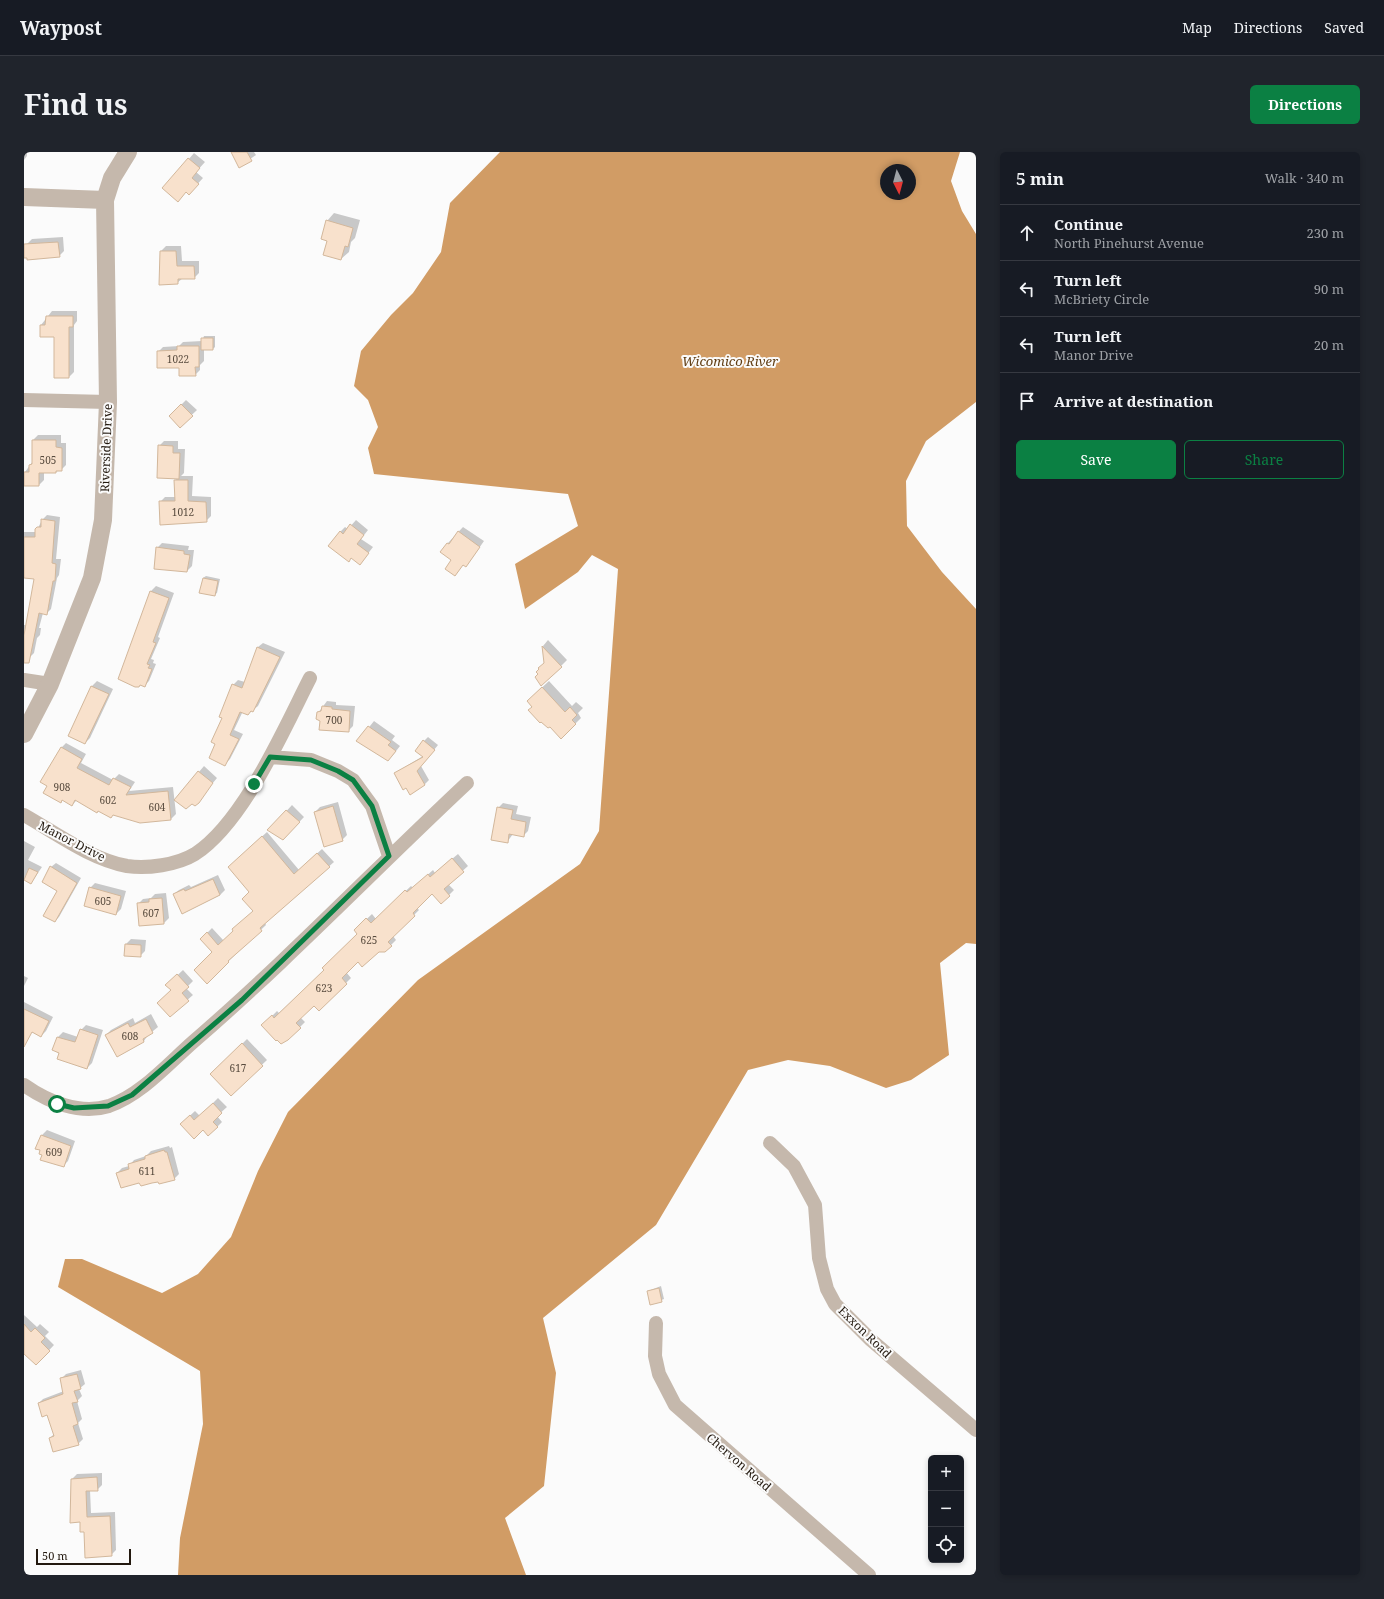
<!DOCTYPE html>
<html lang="en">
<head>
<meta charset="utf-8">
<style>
	:root { --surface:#171b24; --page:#20242c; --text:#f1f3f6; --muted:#9ea1a6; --line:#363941; --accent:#0b8043 }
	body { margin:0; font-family:"Noto Serif",serif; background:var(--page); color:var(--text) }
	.controls { position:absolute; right:12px; bottom:12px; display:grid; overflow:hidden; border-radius:6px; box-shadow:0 2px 6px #0003 }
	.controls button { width:36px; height:36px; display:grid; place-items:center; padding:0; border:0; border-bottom:1px solid var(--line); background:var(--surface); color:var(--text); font:20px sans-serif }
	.compass { position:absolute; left:856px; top:12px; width:36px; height:36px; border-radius:50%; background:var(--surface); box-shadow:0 2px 6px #0003; rotate:174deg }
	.scale { position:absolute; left:12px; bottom:10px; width:95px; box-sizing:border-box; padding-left:4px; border:2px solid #23190f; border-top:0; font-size:11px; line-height:14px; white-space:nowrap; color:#23190f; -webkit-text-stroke:3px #fbfbfb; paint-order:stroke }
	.stop { position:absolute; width:12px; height:12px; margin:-9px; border:3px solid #0b8043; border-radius:50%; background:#fff }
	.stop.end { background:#0b8043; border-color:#fff; box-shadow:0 1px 4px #0008 }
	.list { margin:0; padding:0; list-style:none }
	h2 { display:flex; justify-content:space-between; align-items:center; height:52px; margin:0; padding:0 16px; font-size:17px }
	h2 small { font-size:13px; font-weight:400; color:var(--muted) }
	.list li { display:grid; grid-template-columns:26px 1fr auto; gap:12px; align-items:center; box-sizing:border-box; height:56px; padding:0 16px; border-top:1px solid var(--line) }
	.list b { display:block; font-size:15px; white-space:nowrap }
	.list p { margin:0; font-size:13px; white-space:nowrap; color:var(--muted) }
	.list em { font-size:13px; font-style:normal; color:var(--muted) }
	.actions { display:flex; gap:8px; padding:12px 16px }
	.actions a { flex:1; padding:9px 0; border:1px solid var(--accent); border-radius:6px; text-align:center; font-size:14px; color:var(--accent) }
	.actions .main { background:var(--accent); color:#fff }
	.icon { flex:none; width:22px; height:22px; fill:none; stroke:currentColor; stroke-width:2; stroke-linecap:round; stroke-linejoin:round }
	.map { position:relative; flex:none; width:952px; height:1423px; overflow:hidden; border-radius:6px }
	header { display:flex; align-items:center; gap:24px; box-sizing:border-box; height:56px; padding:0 20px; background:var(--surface); border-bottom:1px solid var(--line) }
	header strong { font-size:19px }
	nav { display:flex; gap:22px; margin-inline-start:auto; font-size:14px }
	.intro { display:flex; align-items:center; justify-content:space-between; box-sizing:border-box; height:96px; padding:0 24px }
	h1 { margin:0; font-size:28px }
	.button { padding:10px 18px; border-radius:6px; background:var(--accent); color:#fff; font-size:14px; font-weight:700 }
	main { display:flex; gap:24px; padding:0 24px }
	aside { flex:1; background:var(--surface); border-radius:6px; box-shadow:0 2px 6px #0003 }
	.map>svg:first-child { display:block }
	.water { fill:#d19c65; fill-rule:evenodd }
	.shadow { fill:#0003 }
	.building { fill:#f8e1cc; stroke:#d2b79b }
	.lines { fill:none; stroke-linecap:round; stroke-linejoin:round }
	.minor { stroke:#c5b8ac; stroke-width:14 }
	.tertiary { stroke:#c5b8ac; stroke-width:18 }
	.route { stroke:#0b8043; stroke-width:5 }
	.labels { text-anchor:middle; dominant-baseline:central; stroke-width:4; stroke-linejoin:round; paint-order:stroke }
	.number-label { font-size:10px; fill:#584b3e }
	.street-label { font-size:12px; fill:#23190f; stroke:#fbfbfb }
	.water-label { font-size:13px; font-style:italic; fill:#623e14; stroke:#fbfbfb }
</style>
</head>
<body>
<header>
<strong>Waypost</strong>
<nav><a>Map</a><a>Directions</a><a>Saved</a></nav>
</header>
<div class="intro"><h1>Find us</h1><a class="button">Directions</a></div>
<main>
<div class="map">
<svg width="952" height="1423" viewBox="0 0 952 1423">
	<rect width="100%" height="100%" fill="#fbfbfb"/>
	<path class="water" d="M476,0h460l-9,29 11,30 14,23v168l-50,39 -20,40 1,45 35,46 34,37v335l-10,-1 -26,20 9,92 -38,25 -25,8 -56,-22 -42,-6 -40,10 -92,155 -113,93 13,55 -12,113 -39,32 21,57h-348l2,-37 23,-114 -3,-53 -142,-84 7,-28h17l80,34 36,-19 33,-37 27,-66 30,-59 130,-132 162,-116 19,-33 19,-262 -26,-14 -14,17 -53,37 -10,-45 63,-38 -10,-32 -194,-20 -6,-26 10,-21 -10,-27 -14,-14 7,-35 30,-36 22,-22 28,-41 9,-49zM862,18h24v24h-24z"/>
	<path class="shadow" d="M0,0h3v4l-3,4z
		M207,0h23l2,3 -16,11z
		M170,1l11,9 -9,10 7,6 -9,10 -7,3 -23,-3z
		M310,61l26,7 -5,18 -4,4 -2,10 -8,7 -13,-19 -1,-19z
		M39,85l1,14 -5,5 -32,-12 5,-5z
		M142,94h15l1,15h17v12l-5,5h-11l-6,5 -16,-32z
		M28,159h25v10l-3,4v47l-5,5 -14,-41 -14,-11z
		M180,184h11v11l-2,2h-9v12l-4,4v5l-5,5 -37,-23 5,-5 16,-1 4,-4 19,-1z
		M162,248l11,10 -17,16 -10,-10z
		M14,283h23v8h5v22l-5,5 -6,2h-11v8l-5,5 -14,-13 8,-11v-21z
		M140,289h14v8h7l-1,24 -3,3h12l-1,20 19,1v19l-5,5 -46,-19 5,-5h11l-1,-17 3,-2 -19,-32z
		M23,363l13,2 -4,42h5l-2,16 -2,3 -6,31 -4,4h-4l-4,15h2l-1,7 -3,3 -3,15 -5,5 -5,-1v-32h3l8,-47 -11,-1v-45h12l6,-12z
		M332,368l12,10 -7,9 12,8 -13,17 -8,-7 -12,-25 5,-5 3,2z
		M439,375l21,14 -14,20 -4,5 -3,-1 -8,10 -8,-31z
		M138,391l27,3 -1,4h6l-2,16 -5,5 -30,-23z
		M182,424l14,3 -3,14 -3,2 -11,-17z
		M132,434l18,7 -16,44 2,1 -9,21 3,1 -1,3 3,1 -7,17 -5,5 -25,-7 32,-88z
		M524,488l19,20 -6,6 -16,-3 -2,-17z
		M239,491l22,9 -27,54 -10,8 -5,-3 -9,19 9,4 -13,25 -5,5 -8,-20 16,-59 5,-5 7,2 13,-35z
		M73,529l16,8 -23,49 -5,5 -16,-7 23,-50z
		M525,529l23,25 4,-4 7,6 -5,5 3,5 -6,6 -25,2 -8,-6 -9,-13 1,-12z
		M303,549l9,1v3l19,1 -2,20 -5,5 -27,-11 -3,-7z
		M350,569l21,15 -3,4 8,6 -7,9 -35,-14z
		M404,585l10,8 -17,21 8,14 -5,5 -29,-12 28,-17 1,-15z
		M42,591l20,11 -5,9 32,17 6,-6 16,8 -6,9 44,-4 3,27 -5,5 -94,-19 -5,5 -24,-20 13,-37z
		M180,614l13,12 -18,22 -7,3 -16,-4z
		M314,650l9,33 -5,5 -27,-28 5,-5z
		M479,651l15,3 -2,8 15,3 -3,14 -5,5 -10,-2 -6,8 -9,-34z
		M268,653l12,12 -16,17 -19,-4z
		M243,680l32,38 23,-21 12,13 -69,61 1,2 -59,57 6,-30 -12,-13 11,-11 12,13 30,-31 -4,-18 -16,-30z
		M0,689l11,6 -7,13 14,7 -11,16 -7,-4z
		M434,702l10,12 -20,18 6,6 -5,5 -17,-2 -15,15 2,2 -26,26 3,4 -11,11h-6l-21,10 -12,11 5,6 -32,32 -5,-5 -14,12 5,5 -5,5 -32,-7 9,-9 2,2 46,-43 34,-36 -4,-4 17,-16 4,5 35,-33 2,2 20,-18 2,3z
		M32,711l25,15 -22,39 -4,4 4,-30 -8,-24z
		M194,723l7,15 -5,5 -38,18 -8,-19 5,-4 10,-5 2,2z
		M71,731l31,8 -5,18 -5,5 -26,-26z
		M142,741l3,25 -5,5 -26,-19 5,-5 8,-1 4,-4z
		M107,787l15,1 -1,11 -5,5 -15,-1 1,-11z
		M159,818l10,11 -7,7 7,7 -23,20 2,-25 -5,-5z
		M0,824l4,2 -4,8z
		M0,850l29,15 -7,14 -5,5 -17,-7z
		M127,862l7,13 -10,8 -4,6 -38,-6 5,-5 22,-12 2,5z
		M62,873l17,5 -11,33 -5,5 -34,-18 5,-13 5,-5 15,5 3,-7z
		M223,887l20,21 -36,34 -19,-20z
		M194,946l9,9 -10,9 5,6 -5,5 -14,2 -22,-5 14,-13 5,5z
		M23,978l28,11 -7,20 -5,5 -20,-12 -1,-19z
		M145,994l1,2 2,-1 7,27 -5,5 -34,2 -23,-8 5,-5 7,-2 5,-6 12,-4 5,-5z
		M637,1134l3,13 -13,5 -3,-13z
		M0,1163l13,12 3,-3 9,8 -4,4 9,9 -18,19 -12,-12z
		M57,1218l4,14 -6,5 3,7 -5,5 5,18 -4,4 5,16 -5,5 -28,-6 4,-4 -6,-20 -9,-11 4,-4 21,-8 -3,-12 5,-5z
		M78,1321v12l-5,5h-7l1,23 24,-1 1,38 -5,5 -26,-24 -4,-10 -9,-42 5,-5z"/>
	<path class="building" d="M207,0h16l5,9 -13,7z
		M164,6l12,10 -8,10 7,6 -10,11 -3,-3 -8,10 -16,-14z
		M302,68l27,8 -5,19 -3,-1 -4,14 -18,-5 4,-14 -6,-2z
		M34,90l2,15 -33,3v-2h-3v-14z
		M136,99h16l1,15h17l1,13h-17v5l-19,1z
		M22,164h27v11h-4v51h-15v-41h-14v-12h5z
		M177,186h12v12h-12z
		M153,194h22v21h-4l1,9h-17v-8h-22v-17l20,-1z
		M157,252l12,12 -13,12 -11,-12z
		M8,288h24v7l6,1v23h-6v2h-17v13h-15v-14h5v-7l3,-1z
		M134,293l15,1v7h7l-1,26 -22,-1z
		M150,328h14v21l18,1 1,20 -47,3 -1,-24h16z
		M17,367l14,2 -3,42 4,1 -1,17h-2l-6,34 -8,-2 -10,50h-5v-28l10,-56 -10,-1v-41h11v-8l2,-2h4z
		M326,372l14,11 -7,9 12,9 -9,12 -9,-7 -2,4 -21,-16 12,-15 3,3z
		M434,379l22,16 -14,20 -3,-2 -8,11 -10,-7 6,-9 -11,-8 7,-9 2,1z
		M132,395l28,4v3l6,1 -3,17 -33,-3z
		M179,426l15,3 -3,15 -16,-3z
		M126,439l19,7 -16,44 3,1 -9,21 3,1 -2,3 4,1 -7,18 -5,-2 -1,2h-4l-17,-8z
		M518,494l20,21 -21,19 -6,-9 3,-3 -2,-2 3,-3 -1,-1 6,-5z
		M233,495l23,10 -27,55 -2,-1 -3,4 -8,-3 -10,23 9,4 -14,27 -16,-8 6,-14 -4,-2 11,-24 -3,-1 13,-33 10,4z
		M67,534l18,8 -24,50 -17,-8z
		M518,535l23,25 5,-5 7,8 -5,5 4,4 -15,15 -11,-12 -2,1 -7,-6 -1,1 -12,-13 4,-3 -5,-6z
		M298,554l10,1v2l18,2 -1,21 -30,-2 1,-9 -4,-2 1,-7 4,-1z
		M344,574l23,16 -3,3 8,6 -8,10 -32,-20z
		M399,588l12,10 -18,21 8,14 -15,10 -4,-7 -3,2 -9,-17 29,-16 -8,-6z
		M37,595l21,12 -5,9 32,17 4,-7 18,9 -5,8 42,-4 3,29 -31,3 -27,-8 -2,3 -13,-7 -1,2 -22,-13 -3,6 -10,-6 -1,3 -18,-10 4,-7 -7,-4z
		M174,619l15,12 -14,20 -4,3 -3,-2 -6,5 -12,-9z
		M309,654l10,35 -19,6 -10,-35z
		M473,655l16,3 -2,9 15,3 -2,15 -15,-3 -1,9 -17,-3z
		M262,658l14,12 -17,18 -16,-10z
		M238,684l32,38 23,-21 13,14 -70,61 2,3 -34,30 1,1 -22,22 -13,-14 18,-18 -12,-13 7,-7 11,13 15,-14 -1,-2 21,-18 -11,-12 7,-7 -21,-25z
		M428,706l12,14 -20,17 6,7 -9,8 -9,-10 -19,19 2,3 -27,26 4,4 -7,6h-6l-17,15 -4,-5 -16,16 5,6 -28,27 -5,-5 -18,17 5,5 -13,12 -7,4 -4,-4 -1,1 -15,-16 11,-10 2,3 50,-48 -2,-2 35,-34 -3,-4 12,-12 5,5 34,-33 2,2 21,-18 2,3z
		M26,714l27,17 -22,39 -12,-6 14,-25 -15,-9z
		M5,716l9,4 -7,12 -7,-4z
		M189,727l7,16 -38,19 -9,-20 11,-5 1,2z
		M65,735l32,9 -5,19 -32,-9z
		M138,746l2,26 -25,2 -2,-23 12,-1v-3z
		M101,792l16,1v12l-17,-1z
		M153,822l12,13 -7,6 7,8 -19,16 -13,-14 14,-13 -6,-5z
		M0,857l25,12 -8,16 -9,-5 -8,15z
		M122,867l7,14 -10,6 1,3 -27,15 -12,-22 23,-12 2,4z
		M56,877l18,6 -11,34 -30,-10 2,-6 -7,-3 5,-13 18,5z
		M218,891l21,23 -32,30 -21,-22z
		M189,951l9,10 -9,9 5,5 -10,9 -5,-6 -9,9 -14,-15 10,-9 4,5z
		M17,983l30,11 -7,21 -24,-7 2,-5 -3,-1 1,-4 -5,-1z
		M140,998l1,2h2l8,28 -16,4 -1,-2 -6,1 -11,3 -2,-3 -18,5 -5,-15 13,-4 -1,-5 17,-5v-3z
		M635,1136l3,14 -12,3 -3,-14z
		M0,1172l7,8 4,-4 10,10 -4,4 9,9 -14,14 -12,-11z
		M53,1222l4,15 -7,2 4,11 -6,1 6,21 -5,2 6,19 -26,7 -4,-14 5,-2 -7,-21 -5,2 -4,-14 25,-9 -3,-16z
		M73,1325l1,14h-12l1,26 23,-1 2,40 -27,2 -1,-26h-4v-10l-10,1 1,-44z"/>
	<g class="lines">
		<path class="minor" d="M0,248l84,2
			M0,528l26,4
			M246,605l41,3 27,11 15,9 19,26 17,50
			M0,663c32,18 66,44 103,51 20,3 50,-1 68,-12 49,-32 89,-125 115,-176
			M0,933c24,17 56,30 85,21 32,-11 59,-42 84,-64 95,-82 182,-173 274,-259
			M746,991l24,23 21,39 4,53 8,31 8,15 36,36 105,90
			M632,1171l-1,33 4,18 16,31 194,170"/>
		<path class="tertiary" d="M0,45l81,3
			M0,582l26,-50 42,-106 11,-58 5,-118 -3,-202 7,-22 16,-26"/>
	</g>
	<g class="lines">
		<path class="route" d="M33,952l17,4 34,-2 24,-11 110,-95 147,-144 -17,-50 -19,-26 -15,-9 -27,-11 -41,-3 -16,27"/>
	</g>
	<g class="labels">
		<g class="number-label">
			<text x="154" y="207">1022</text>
			<text x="24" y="308">505</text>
			<text x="159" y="360">1012</text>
			<text x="310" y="568">700</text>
			<text x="38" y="635">908</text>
			<text x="84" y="648">602</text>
			<text x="133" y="655">604</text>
			<text x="79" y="749">605</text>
			<text x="127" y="761">607</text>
			<text x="345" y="788">625</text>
			<text x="300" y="836">623</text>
			<text x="106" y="884">608</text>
			<text x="214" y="916">617</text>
			<text x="30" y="1000">609</text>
			<text x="123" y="1019">611</text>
		</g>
		<g class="street-label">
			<text transform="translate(82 296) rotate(-88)">Riverside Drive</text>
			<text transform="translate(48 689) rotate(27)">Manor Drive</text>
			<text transform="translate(841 1180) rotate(44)">Exxon Road</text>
			<text transform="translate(715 1310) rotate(41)">Chervon Road</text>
		</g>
		<g class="water-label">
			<text x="706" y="209">Wicomico River</text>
		</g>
	</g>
</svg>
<div class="controls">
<button>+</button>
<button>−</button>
<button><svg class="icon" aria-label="locate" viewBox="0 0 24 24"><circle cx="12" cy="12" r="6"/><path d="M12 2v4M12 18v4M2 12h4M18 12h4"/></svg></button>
</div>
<svg class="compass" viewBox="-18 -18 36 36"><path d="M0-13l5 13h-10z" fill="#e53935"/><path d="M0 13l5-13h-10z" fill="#9ea1a6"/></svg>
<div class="scale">50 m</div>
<div class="stop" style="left:33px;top:952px"></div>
<div class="stop end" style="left:230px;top:632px"></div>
</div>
<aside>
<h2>5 min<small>Walk · 340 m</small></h2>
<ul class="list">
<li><svg class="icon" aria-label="ahead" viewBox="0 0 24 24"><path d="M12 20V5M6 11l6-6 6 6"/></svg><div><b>Continue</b><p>North Pinehurst Avenue</p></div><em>230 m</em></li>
<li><svg class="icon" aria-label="left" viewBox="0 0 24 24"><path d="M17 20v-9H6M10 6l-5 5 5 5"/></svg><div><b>Turn left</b><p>McBriety Circle</p></div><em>90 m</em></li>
<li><svg class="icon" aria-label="left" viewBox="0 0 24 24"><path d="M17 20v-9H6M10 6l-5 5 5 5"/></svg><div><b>Turn left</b><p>Manor Drive</p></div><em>20 m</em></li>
<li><svg class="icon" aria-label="arrive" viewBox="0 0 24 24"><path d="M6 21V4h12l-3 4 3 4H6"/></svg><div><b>Arrive at destination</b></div></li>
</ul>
<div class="actions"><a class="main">Save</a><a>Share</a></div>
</aside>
</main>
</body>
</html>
